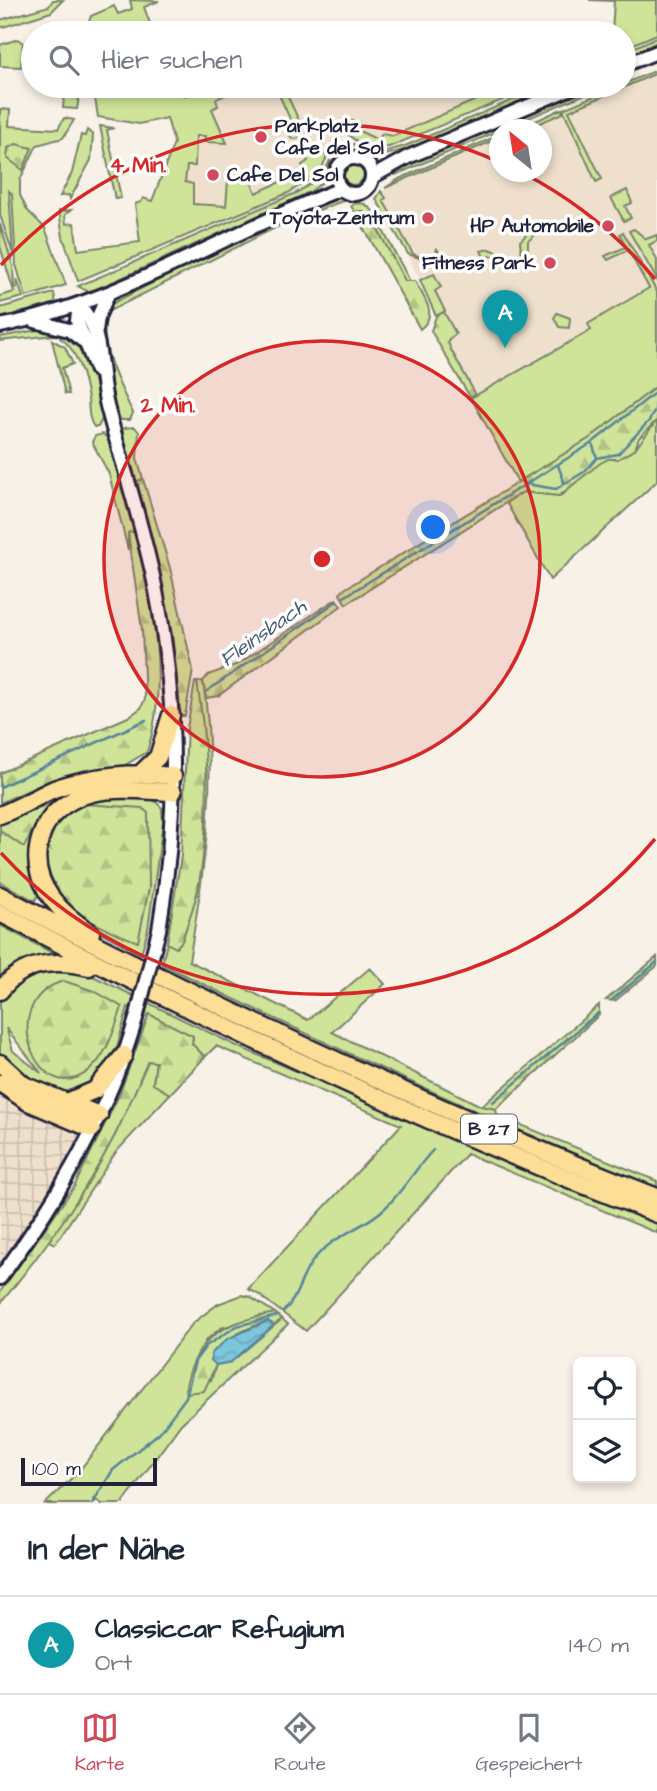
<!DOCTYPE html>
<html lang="de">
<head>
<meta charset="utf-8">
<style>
	:root { --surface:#fff; --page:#f2f2f3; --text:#1f2937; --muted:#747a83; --line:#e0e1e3; --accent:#d1495b }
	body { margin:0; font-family:"Architects Daughter",sans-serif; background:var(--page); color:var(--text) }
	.controls { position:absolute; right:21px; bottom:21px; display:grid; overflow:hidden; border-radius:10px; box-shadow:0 4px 10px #0003 }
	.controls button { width:63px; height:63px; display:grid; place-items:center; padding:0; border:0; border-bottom:2px solid var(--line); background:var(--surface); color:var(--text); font:35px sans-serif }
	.compass { position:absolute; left:489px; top:119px; width:63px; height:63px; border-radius:50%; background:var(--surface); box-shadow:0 4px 10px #0003; rotate:330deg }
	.scale { position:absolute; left:21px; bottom:18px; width:136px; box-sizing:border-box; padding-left:7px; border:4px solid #22223b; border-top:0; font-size:19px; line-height:24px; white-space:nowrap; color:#22223b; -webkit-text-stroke:5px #fff; paint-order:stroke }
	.you { position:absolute; left:434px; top:528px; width:24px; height:24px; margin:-18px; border:5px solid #fff; border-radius:50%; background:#1a73e8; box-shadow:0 0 0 10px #1a73e833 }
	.badge { display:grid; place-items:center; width:46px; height:46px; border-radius:50%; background:var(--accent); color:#fff; font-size:23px; font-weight:700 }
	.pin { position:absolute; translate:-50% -58px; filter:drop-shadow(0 2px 4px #0008) }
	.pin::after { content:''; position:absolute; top:37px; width:24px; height:21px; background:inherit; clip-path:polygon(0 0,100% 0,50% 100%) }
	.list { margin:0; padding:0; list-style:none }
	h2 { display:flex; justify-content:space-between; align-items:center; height:91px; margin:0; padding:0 28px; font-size:30px }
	h2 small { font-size:23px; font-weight:400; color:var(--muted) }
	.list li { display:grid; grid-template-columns:46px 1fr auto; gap:21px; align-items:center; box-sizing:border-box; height:98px; padding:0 28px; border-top:2px solid var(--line) }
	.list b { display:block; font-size:26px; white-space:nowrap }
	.list p { margin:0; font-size:23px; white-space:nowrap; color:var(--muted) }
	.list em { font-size:23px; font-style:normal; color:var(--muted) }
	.icon { flex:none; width:38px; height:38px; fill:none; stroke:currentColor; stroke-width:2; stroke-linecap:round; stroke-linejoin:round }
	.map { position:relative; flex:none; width:657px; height:1504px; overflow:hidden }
	.search { position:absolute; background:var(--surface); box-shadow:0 4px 10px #0003; left:21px; right:21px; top:21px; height:77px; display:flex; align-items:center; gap:18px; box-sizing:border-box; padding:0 24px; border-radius:38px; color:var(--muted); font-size:26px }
	.sheet { height:189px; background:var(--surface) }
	nav { display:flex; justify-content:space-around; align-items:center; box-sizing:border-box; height:98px; border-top:2px solid var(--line); background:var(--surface); font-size:19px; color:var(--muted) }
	nav a { display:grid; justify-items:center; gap:4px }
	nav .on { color:var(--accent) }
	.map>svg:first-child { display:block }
	.built { fill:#efe0cd }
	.industrial { fill:url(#industrial-grid) }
	.green { fill:#cfe499; stroke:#78836a; stroke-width:2; fill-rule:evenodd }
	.forest { fill:url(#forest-firs); stroke:#78836a; stroke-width:2 }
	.cemetery { fill:url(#cemetery-stones); stroke:#78836a; stroke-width:2 }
	.water { fill:url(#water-waves); stroke:#58849c; stroke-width:2 }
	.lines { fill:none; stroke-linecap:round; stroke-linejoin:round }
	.stream { stroke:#58849c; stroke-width:2.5 }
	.secondary-casing { stroke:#22223b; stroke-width:18 }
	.highway-casing { stroke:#22223b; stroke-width:21 }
	.secondary { stroke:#fff; stroke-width:12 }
	.highway { stroke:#fcde96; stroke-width:16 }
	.secondary-bridge-casing { stroke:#22223b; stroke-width:18; stroke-linecap:butt }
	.secondary-bridge { stroke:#fff; stroke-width:12 }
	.ring { fill:none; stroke:#d62828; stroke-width:3.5 }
	.poi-dot { fill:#d1495b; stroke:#fff; stroke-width:2.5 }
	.labels { text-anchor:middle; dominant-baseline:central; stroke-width:7; stroke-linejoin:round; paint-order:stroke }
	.shield { fill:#fff; stroke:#646476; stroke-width:2 }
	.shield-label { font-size:18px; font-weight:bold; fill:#22223b }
	.poi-label { font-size:19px; font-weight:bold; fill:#22223b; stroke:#fff; text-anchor:end }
	.water-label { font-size:21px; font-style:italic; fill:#425b73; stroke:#fff }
	.centre { fill:#d62828; stroke:#fff; stroke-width:3.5 }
	.ring-label { font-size:21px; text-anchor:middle; font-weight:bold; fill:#d62828; stroke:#fff; stroke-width:7; stroke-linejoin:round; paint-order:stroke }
</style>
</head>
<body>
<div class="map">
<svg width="657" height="1504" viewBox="0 0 657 1504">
	<defs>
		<pattern id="industrial-grid" width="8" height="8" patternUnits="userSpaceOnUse" patternTransform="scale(1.75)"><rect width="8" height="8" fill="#efe0cd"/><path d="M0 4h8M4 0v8" fill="none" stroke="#cdc0b1"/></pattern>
		<pattern id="forest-firs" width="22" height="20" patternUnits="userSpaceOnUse" patternTransform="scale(1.75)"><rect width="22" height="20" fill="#cfe499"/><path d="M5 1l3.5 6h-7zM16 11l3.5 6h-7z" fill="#b1c385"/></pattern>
		<pattern id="cemetery-stones" width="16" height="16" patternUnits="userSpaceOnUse" patternTransform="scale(1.75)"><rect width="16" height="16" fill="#cfe499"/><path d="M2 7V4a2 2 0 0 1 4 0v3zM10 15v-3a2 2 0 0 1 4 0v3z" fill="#b1c385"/></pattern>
		<pattern id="water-waves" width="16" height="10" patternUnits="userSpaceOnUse" patternTransform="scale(1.75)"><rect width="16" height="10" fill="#7cc6dc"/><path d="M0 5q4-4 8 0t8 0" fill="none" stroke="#6baabe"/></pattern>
	</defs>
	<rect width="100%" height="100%" fill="#f8f1e8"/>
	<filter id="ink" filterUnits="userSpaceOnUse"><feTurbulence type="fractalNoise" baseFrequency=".0143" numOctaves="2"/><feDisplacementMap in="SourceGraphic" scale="14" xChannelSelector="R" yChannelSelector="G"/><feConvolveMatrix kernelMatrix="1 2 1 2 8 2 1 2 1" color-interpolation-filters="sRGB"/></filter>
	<g filter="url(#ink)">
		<path class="built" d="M657,70v293l-146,101 -76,-133 4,-15 -63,-120 23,-17 100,-44 1,37h42v-42l-29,-1z
			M231,86h300l-142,59 -39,-14 -35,33 -3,11 -161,71 54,-148z"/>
		<path class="industrial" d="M0,1083l92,46 -92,148z"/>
		<path class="green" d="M53,0h10l-12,12 -51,16v-8l49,-14z
			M130,0l29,1 -15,6 9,25 8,-3 2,4h-78l6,-17 23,-10 4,8 14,-5z
			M589,0h68v34l-33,14v-15h-12l2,-32z
			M657,37v5l-33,17v-7z
			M18,39l5,4 -2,24 -21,-1v-21z
			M657,70v3l-88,38 33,68 -6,3 -33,-73z
			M65,86h16l-4,23 -14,-1z
			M93,86h85l6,10 22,-10h40l-30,13 2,7 -6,3 15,34 -22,-1v-6h-9l-1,30h-8l-2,16 8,2v20l33,2 2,-25h23l5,12 49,-22 -3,-6 6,-4 -3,-5 -6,2 2,-6 17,-1 9,5 -7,17 -32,20 -210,88 -15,-44 -4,-26 12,-1 -6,5 1,9 8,-1 4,27 62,-8 -5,-38 6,-2 2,-4 9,3 22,-58 -7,-25 -28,6 -41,-7z
			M275,86h8l24,52 -15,1 -2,-4 6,-3z
			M508,86h28l-147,61c-21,2 -34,-4 -48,-19l11,-7 7,1 -4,7 23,11 4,-6 11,2z
			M590,86h14l-209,89 -4,-4z
			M543,87l2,6 -123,52 -37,10 1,-4 19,-5z
			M0,109l10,1 -1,16 49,3 6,-11 10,2 -11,18 -26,7 -17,35v15l7,15 18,18 21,57 -40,12 -10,-32 -4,-71 -3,-3 4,63 -13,-39z
			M561,109l2,4 -37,16h-7z
			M100,126l14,2 -7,2 14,68 -6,1z
			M87,130l6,5 -2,25 -21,39 -1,-4 -9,1 12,-23 9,-38 4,1z
			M499,135v3l-114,50 14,-9z
			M347,142l30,10 3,6 -13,-1 -26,-11z
			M330,160l-1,17 -19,15 -215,98 -8,1 -9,-5 218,-93 27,-17z
			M342 174a11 11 0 1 1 22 0a11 11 0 1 1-22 0Z
			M627,190l5,13 -7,3 6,12 -7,3 -13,-23z
			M381,191l5,7 -3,2 30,54 11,4 13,-4 -1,-7 4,7 -16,6 -16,-6 -32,-55z
			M341,195l12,2 -64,24 -180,90c-15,27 12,77 24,102l-3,7h-9l-5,-9 -17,-86 10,-20 135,-69z
			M356,203l9,1 7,6 39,73 -6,-2 -33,-62 -9,-8 -8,1 -4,-6z
			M0,224l13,42 1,22 3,-1v-8l6,18 -23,6v-7l14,-4 -14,-46z
			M634,229l12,10 11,-4v6l-8,4 8,15v20l-28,-49z
			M531,230l3,6 -6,5v13l-6,4 -2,-17z
			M623,232l34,60v94l-67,52 -72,44 -47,-84 120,-68 -3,-6 61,-36 -21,-38 -20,10 -3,-4 21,-9 -6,-13z
			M489,249l16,5 7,9 -6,4 -11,-11 -11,1 -3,-6z
			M434,274l7,13 -6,4 10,20 -9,5 -16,-36z
			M54,293l2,11 -56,14v-10z
			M557,313l13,5 -1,10 -10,-1 -5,-9z
			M43,329l16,1 -4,5 -55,6v-4z
			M63,332c26,16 34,56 40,85l-5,10h-4c-6,-8 -5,-18 -6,-28 -3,-19 -11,-51 -28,-61z
			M52,340l13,7 8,17 -11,4 7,26h-4z
			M657,420v61l-107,99 -44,-78 17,-10 36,4 5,-2c7,-9 33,-32 43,-35 10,-3 17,-2 26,-9 5,-4 19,-23 24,-30z
			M135,427l4,5 -2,26 6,21 -6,3 17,72 -33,-119 3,-7z
			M103,434l8,8 24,89 -7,2v17l-19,-76 -17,-32 3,-6z
			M203,681c15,94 2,187 -14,280l119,59 62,-52 15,16 -53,48 149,74 15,3 1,6 160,66v7c-170,-69 -330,-143 -495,-224l5,-21 9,4 6,-6 16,-52 6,-70 3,-45 -10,-92z
			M159,781l2,3 -91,11 -39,76 8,22 -4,8 -35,-19v-51l24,15 13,-24 15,-19 -52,21v-3l86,-36z
			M149,795l13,13 1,14 -15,107 -7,25 -56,-30 -25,-21 -19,-35 13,-49 33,-21z
			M0,925l56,30 -25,5 -31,22z
			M67,967l24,8 148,72 418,176v10l-190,-79 -161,177 -48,-37 -10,-5 153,-164 -185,-79 -11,11 -13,-13 1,-8 -65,-29 -11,40 -23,35 -27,13 -42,-14 -25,-25v-58l33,-29zM6,1028l35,45 -28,-22z
			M148,1061l8,1 -3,21 17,11 -54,58 -61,92 -6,-3 66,-106z
			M242,1295l8,2 25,16 -54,15 -16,13 6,40 5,-16 15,-3 51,-43 6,5 -107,100 -59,80h-20l-6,-4 -3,4h-48l34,-33 114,-148 25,-19z"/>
		<path class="forest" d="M362,211l10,8 33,62h10c9,17 24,34 5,48l-65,-117z
			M444,312l12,22 -8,7 2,7 26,47 -6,2 -39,-66 5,-15z
			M657,386v34l-18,18 -4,11 -17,10h-10l-9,5 -40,32 -36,-4 -177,112 -6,-10 3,-4 247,-152z
			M143,479l27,89 23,102 -8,46h-4l-9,-82 -35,-153z
			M135,531c17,69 35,152 12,221l-22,13 -72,14 -53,24v-30l128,-56 13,-9 4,-9 -3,-69 -14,-97z
			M336,599l5,7 -123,90 -12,2 -3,-17 5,-6 30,-11z
			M195,682h2c11,67 14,140 1,207 -4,18 -11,35 -16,52l-6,7 -9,-5 14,-87 6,-128z
			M53,802l-16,20 -13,25 -24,-16v-7z
			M84,804l58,4 6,5 1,75 -11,54c-22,-9 -51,-19 -68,-37 -16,-16 -35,-53 -21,-75 8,-12 23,-19 35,-26z
			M657,957v9l-42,35 -9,-1z
			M64,981l30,10 28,16c-8,24 -18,61 -46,71 -45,16 -76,-80 -12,-97z
			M599,1005v10l-103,94 -14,-3z
			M149,1014l44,22 -1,8 13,13 -35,37 -17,-10 3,-22 -8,-1c-11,25 -21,50 -33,74 -31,61 -72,116 -115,169v-12l74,-105 45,-92z
			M275,1313l7,6 -8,6 -6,-4c-22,7 -41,16 -57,33l5,11 -12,26 -17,2 -2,-3c11,-55 38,-67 90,-77z"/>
		<path class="cemetery" d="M16,144l16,4 -9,22 -16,-12 1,-10z"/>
		<path class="water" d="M268,1321l6,4 -43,37 -15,3 -5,-5v-6l16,-15z"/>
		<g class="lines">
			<path class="stream" d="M592,443l5,15
				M558,465l6,17
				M526,484l30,5 28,-17 13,-14 21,-4 31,-33 6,-11 2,-19
				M344,597l248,-154 65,-52
				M207,691l130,-90
				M0,787l146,-67
				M612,1000l45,-38
				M493,1102l105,-89
				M283,1312c17,-16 17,-37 32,-54 19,-23 49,-30 70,-50 18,-17 31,-40 48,-58
				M92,1504l21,-34 46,-37 27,-36 9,-36 11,-15 31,-20 40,-10"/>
			<g class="secondary-casing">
				<path id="secondary" d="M624,65l33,-13
					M336 176a18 18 0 1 1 36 0a18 18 0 1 1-36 0Z
					M372,177l36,-20 168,-71
					M79,305c25,24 20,70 28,101 16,62 37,122 49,185 22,112 22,227 3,339
					M79,305l-2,16 20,50
					M35,321l34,9 13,10
					M0,326c121,-24 227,-94 341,-137
					M96,331l2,-14 10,-23
					M0,1278c59,-81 110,-167 137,-263"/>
			</g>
			<g class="highway-casing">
				<path id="highway" d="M140,774l18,-17 13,-42
					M0,815c19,-7 36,-18 54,-26 37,-14 81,-17 119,-13
					M0,895c214,112 432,214 657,302
					M0,913c213,112 432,214 657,301
					M91,933c-36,-23 -67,-57 -48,-102 6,-15 19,-26 34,-33 29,-13 66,-7 96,-6
					M0,991c23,-30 55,-32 89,-24
					M0,1063l24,22 75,30
					M0,1083l28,19 64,27
					M67,1102l28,-12 29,-35"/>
			</g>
			<use href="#secondary" class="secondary"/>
			<use href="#highway" class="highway"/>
			<g class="secondary-bridge-casing">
				<path id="secondary-bridge" d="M137,1015l22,-85"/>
			</g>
			<use href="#secondary-bridge" class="secondary-bridge"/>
		</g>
	</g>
	<circle cx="322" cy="559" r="218" fill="#d62828" fill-opacity=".12"/>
	<g class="ring">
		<circle cx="322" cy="559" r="218"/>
		<path d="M655 839A435 435 0 0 1 1 853M1 265A435 435 0 0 1 499 162M523 173A435 435 0 0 1 655 279"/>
	</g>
	<g class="poi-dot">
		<circle cx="261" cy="137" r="7"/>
		<circle cx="213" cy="175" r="7"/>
		<circle cx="428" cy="218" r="7"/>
		<circle cx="608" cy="226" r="7"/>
		<circle cx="550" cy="263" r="7"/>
	</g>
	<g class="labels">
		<rect class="shield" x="461" y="1114.5" width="56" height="29" rx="5"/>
		<g class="shield-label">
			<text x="489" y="1129">B 27</text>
		</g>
		<g class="poi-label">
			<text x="275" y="126" text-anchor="start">Parkplatz<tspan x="275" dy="22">Cafe del Sol</tspan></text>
			<text x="227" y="175" text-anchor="start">Cafe Del Sol</text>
			<text x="414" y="218">Toyota-Zentrum</text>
			<text x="594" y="226">HP Automobile</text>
			<text x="536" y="263">Fitness Park</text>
		</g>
		<g class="water-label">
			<text transform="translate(263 633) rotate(-35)">Fleinsbach</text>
		</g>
	</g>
	<circle cx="322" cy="559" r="10" class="centre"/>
	<g class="ring-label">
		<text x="138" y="172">4 Min.</text>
		<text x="168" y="412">2 Min.</text>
	</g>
</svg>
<div class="controls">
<button><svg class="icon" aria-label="locate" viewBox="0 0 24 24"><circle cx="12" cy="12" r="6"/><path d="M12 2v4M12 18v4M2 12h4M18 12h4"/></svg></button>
<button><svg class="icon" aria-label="layers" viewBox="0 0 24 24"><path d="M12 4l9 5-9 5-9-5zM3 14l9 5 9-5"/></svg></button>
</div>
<svg class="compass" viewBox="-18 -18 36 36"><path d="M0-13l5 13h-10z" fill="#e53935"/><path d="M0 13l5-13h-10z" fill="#747a83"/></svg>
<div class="scale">100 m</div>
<div class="you"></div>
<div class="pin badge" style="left:505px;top:348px;background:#0f9aa8">A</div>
<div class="search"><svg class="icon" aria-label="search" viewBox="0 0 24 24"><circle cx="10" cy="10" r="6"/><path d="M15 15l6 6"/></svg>Hier suchen</div>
</div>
<section class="sheet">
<h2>In der Nähe<small></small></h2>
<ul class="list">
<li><span class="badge" style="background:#0f9aa8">A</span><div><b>Classiccar Refugium</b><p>Ort</p></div><em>140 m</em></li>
</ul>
</section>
<nav>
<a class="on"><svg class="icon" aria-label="map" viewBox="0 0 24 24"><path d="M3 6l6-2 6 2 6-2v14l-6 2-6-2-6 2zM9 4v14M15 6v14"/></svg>Karte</a>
<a><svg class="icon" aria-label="directions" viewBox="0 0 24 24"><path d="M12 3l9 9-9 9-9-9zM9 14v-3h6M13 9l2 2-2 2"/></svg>Route</a>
<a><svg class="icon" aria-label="saved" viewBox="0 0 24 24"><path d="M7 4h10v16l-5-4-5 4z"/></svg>Gespeichert</a>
</nav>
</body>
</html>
